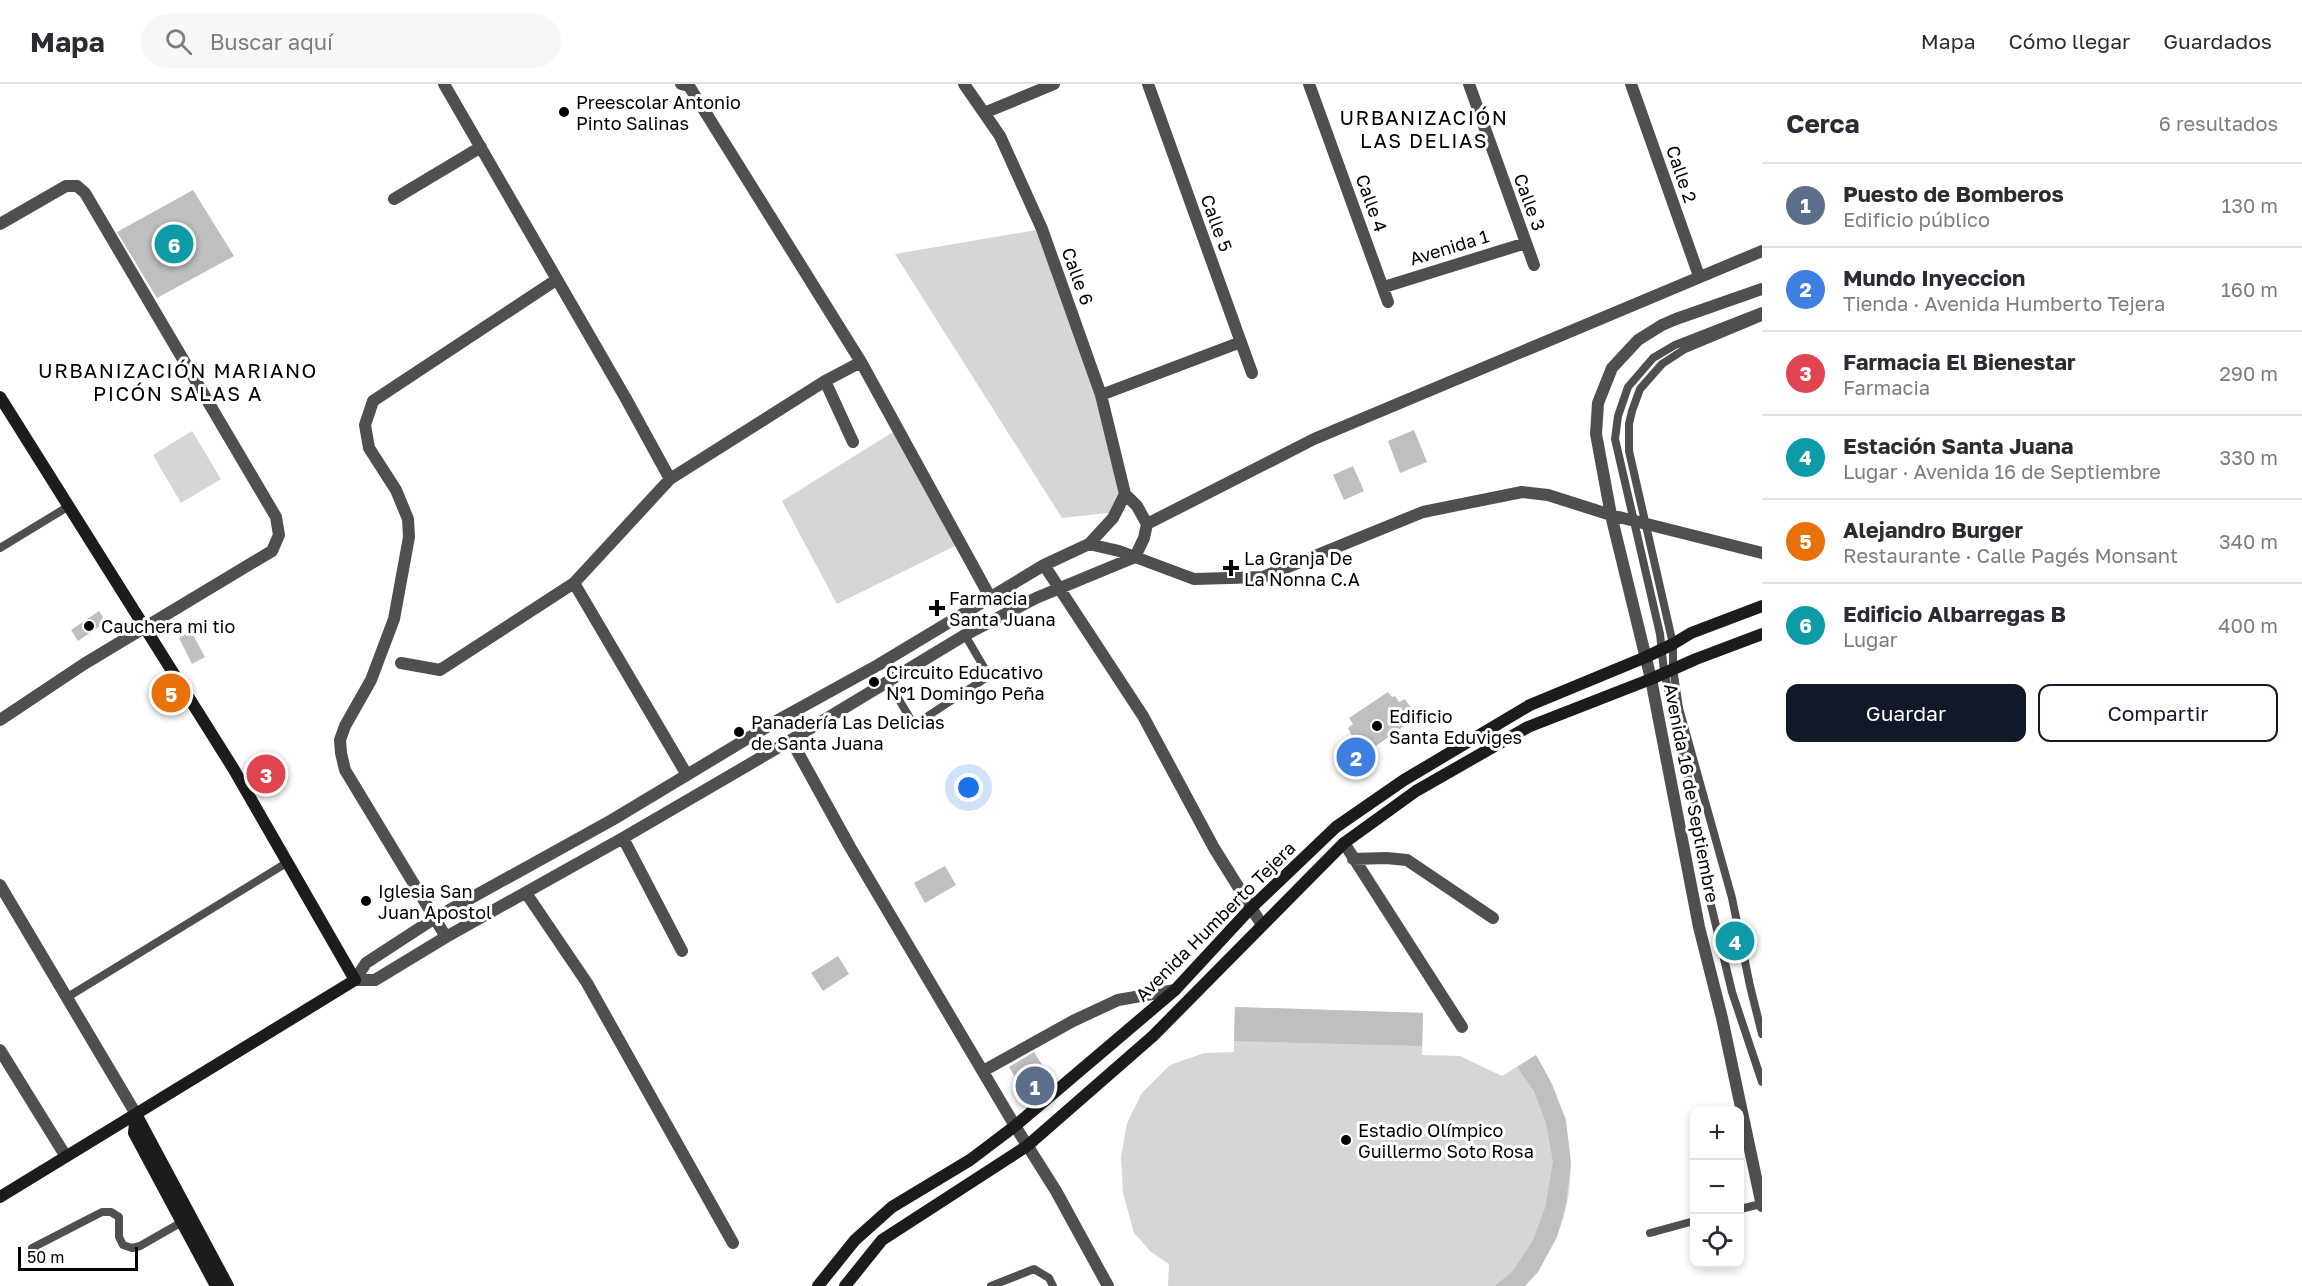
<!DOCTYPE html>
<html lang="es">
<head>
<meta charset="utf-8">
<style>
	:root { --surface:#fff; --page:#f7f7f7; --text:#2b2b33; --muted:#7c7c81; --line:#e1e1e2; --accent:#111827 }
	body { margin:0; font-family:"Golos Text",sans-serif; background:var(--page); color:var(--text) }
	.controls { position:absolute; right:18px; bottom:18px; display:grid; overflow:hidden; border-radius:12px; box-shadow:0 3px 9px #0003 }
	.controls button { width:54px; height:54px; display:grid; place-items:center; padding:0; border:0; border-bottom:2px solid var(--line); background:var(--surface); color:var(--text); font:30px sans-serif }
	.scale { position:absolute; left:18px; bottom:15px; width:120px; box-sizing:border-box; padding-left:6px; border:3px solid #000; border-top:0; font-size:16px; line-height:21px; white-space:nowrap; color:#000; -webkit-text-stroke:4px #fff; paint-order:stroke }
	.you { position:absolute; left:969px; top:704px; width:21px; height:21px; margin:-15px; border:4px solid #fff; border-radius:50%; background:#1a73e8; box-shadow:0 0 0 9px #1a73e833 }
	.badge { display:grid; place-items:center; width:39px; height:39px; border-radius:50%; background:var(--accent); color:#fff; font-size:20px; font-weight:700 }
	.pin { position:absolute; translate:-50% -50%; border:3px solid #fff; box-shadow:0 2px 6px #0006 }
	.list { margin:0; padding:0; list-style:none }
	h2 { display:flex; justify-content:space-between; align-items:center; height:78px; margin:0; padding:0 24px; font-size:26px }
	h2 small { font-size:20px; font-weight:400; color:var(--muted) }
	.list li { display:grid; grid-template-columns:39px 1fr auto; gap:18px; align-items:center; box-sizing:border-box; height:84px; padding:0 24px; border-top:2px solid var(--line) }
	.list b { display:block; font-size:22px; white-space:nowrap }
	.list p { margin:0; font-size:20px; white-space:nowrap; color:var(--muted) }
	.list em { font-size:20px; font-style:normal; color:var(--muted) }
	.actions { display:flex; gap:12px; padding:18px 24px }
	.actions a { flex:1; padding:14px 0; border:2px solid var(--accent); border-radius:12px; text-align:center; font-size:21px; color:var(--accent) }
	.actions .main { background:var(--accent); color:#fff }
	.icon { flex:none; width:33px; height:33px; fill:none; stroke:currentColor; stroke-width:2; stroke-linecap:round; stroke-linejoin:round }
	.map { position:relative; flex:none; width:1762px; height:1202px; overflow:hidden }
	header { display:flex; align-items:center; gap:36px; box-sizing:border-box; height:84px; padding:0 30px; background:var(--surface); border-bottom:2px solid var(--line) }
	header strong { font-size:28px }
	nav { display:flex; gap:33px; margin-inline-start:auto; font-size:21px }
	.search { width:420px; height:54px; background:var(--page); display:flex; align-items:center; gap:15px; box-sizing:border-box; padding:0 21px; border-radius:33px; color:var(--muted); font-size:22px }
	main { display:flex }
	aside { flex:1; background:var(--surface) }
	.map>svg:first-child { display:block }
	.green { fill:#d6d6d6 }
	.building { fill:#bfbfbf }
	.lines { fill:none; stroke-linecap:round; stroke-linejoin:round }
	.lane { stroke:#4f4f4f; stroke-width:8 }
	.street { stroke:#4f4f4f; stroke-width:12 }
	.secondary { stroke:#1c1c1c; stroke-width:12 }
	.poi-dot { fill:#000; stroke:#fff; stroke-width:2 }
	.labels { text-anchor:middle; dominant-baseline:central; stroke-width:6; stroke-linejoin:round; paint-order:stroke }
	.poi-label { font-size:18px; fill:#000; stroke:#fff; text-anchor:start }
	.street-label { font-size:18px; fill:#000; stroke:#fff }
	.neighbourhood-label { font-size:20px; letter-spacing:1.5px; fill:#000; stroke:#fff }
</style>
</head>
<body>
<header>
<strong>Mapa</strong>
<div class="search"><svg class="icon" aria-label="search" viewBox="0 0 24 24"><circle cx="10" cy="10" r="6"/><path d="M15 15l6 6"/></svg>Buscar aquí</div>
<nav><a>Mapa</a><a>Cómo llegar</a><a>Guardados</a></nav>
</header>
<main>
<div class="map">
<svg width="1762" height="1202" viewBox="0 0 1762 1202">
	<rect width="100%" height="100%" fill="#fff"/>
	<path class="green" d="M1042,145l60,157 24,125 -64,7 -167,-264z
		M192,347l29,48 -40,24 -28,-48z
		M893,348l64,113 -120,59 -55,-103z
		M1235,923l188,6 -1,42 38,1 42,20 34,-21c33,59 47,116 21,181 -7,17 -22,34 -32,50h-357l1,-22 -18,-12 -17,-19 -11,-40 -2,-36 6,-34 15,-30 28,-28 34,-12 30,-1z"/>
	<path class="building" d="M193,106l41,66 -77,42 -40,-66z
		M1414,346l13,32 -27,11 -12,-32z
		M1353,382l11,25 -20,9 -11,-25z
		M99,527l7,11 -28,19 -7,-11z
		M191,547l14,26 -13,7 -13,-26z
		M1388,608l4,5 3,-1 4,6 6,-3 12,18 -64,45 -10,-21 9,-5 -4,-8 5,-4 -4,-6z
		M945,782l11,19 -31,18 -11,-20z
		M838,872l11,18 -26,17 -12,-18z
		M1235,923l188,6 -1,33 -188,-5z
		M1034,968l10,16 -25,16 -10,-17z
		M1536,971l16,29 14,36 5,43 -5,40 -9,34 -19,35 -13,14h-30l18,-15 20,-31 12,-32 8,-46 -7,-39 -12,-32 -17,-24z"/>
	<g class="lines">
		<path class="lane" d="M1762,227l-87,34 -22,13 -25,29 -10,29 -3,23 45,195 4,37 30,132 17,102 21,87 30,90
			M1762,233l-77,32 -23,15 -22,25 -8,22 -3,13v27l44,193v24l6,40 53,190 18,88 12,48
			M0,464l69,-42
			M888,597l26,44 75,-49 -24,-41
			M66,914l222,-136
			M1740,1125l21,-5
			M1650,1149l44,-12
			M32,1164l70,-36h9l8,5v20l4,8 9,3 8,-2 42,-24
			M991,1202l43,-17 15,9 4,8"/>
		<path class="street" d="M444,0l181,313 45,82
			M681,0l8,2 172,276 129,235
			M964,0l36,52 42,93 59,166 24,99
			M1148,0l104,289
			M1309,0l79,218
			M1469,0l65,181
			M1631,0l68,192
			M984,29l70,-29
			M394,115l87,-52
			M0,140l66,-38h11l8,7 191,324 3,18 -7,16 -188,113 -84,56
			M1384,203l142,-44
			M1762,205l-86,30 -14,6 -24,15 -26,28 -14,35 -2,31 15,81 40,164 48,248 23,91 40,188
			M825,297l28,61
			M1101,311l140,-53
			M1147,440l167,-85 448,-188
			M1089,460l30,7 75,28 69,-2 160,-65 99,-20 26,3 63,20 151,38
			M1044,481l99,151 71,132 48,77
			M574,499l113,192
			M401,579l39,7 134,-87 96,-104 155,-98 36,-19
			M791,656l59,107 165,279 41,65 52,95
			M623,754l59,113
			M1344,759l118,184
			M1353,775l33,-1 21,2 86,58
			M0,801l136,229
			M526,809l61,90 146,260
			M446,853l-101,-167 -4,-17 -1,-13 5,-14 26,-46 23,-61 15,-82 -1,-18 -12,-29 -27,-42 -4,-23 8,-24 183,-121
			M355,896h20l71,-43 177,-99 168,-98 174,-105 71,-37 99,-41 9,-19 3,-14 -10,-18 -12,-12
			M355,896l11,-17 69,-45 177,-98 168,-101 98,-54 166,-100 45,-21 24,-26 12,-24
			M0,966l65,105
			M983,987l90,-50 45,-21 57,-10"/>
		<path class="secondary" d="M0,313l233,371 122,212 -355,217
			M136,1030l92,172
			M136,1030l-2,19 82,153
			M818,1202l37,-46 37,-33 78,-47 45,-34 160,-136 75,-81 86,-82 68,-47 126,-75 116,-48 27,-13 18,-11 71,-27
			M845,1202l37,-46 145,-94 126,-110 191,-193 72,-52 112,-64 123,-48 45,-20 66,-25"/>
	</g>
	<g class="poi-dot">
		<circle cx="564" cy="28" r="6"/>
		<path d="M1228 475h6v6h6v6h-6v6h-6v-6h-6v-6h6z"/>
		<path d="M934 515h6v6h6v6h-6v6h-6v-6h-6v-6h6z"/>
		<circle cx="89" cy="542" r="6"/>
		<circle cx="874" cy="598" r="6"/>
		<circle cx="1377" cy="642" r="6"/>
		<circle cx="739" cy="648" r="6"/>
		<circle cx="366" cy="817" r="6"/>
		<circle cx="1346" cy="1056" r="6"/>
	</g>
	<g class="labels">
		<g class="poi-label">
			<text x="576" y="18">Preescolar Antonio<tspan x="576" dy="21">Pinto Salinas</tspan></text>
			<text x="1244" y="474">La Granja De<tspan x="1244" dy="21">La Nonna C.A</tspan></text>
			<text x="949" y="514">Farmacia<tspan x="949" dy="21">Santa Juana</tspan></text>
			<text x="101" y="542">Cauchera mi tio</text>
			<text x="886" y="588">Circuito Educativo<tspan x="886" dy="21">Nº1 Domingo Peña</tspan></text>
			<text x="1389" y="632">Edificio<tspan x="1389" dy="21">Santa Eduviges</tspan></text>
			<text x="751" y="638">Panadería Las Delicias<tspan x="751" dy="21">de Santa Juana</tspan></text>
			<text x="378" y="807">Iglesia San<tspan x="378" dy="21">Juan Apostol</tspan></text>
			<text x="1358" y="1046">Estadio Olímpico<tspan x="1358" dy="21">Guillermo Soto Rosa</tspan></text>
		</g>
		<g class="street-label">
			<text transform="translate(1682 90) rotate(71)">Calle 2</text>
			<text transform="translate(1530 118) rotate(70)">Calle 3</text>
			<text transform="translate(1372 119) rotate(70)">Calle 4</text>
			<text transform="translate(1217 139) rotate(70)">Calle 5</text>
			<text transform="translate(1449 163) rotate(-17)">Avenida 1</text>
			<text transform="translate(1078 192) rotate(70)">Calle 6</text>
			<text transform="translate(1692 709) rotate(79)">Avenida 16 de Septiembre</text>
			<text transform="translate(1215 837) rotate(-45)">Avenida Humberto Tejera</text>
		</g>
		<g class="neighbourhood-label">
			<text x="1424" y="33">URBANIZACIÓN<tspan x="1424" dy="23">LAS DELIAS</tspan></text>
			<text x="178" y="286">URBANIZACIÓN MARIANO<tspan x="178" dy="23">PICÓN SALAS A</tspan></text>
		</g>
	</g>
</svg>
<div class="controls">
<button>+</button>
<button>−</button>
<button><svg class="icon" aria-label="locate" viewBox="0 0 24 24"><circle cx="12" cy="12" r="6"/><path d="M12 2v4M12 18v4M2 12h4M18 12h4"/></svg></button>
</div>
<div class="scale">50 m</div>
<div class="you"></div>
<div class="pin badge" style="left:1035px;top:1002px;background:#5c6f8a">1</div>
<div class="pin badge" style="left:1356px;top:673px;background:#3f7fe0">2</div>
<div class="pin badge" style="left:266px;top:690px;background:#e0444e">3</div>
<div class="pin badge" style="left:1735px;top:857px;background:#0f9aa8">4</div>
<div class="pin badge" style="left:171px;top:609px;background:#e8710a">5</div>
<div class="pin badge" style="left:174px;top:160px;background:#0f9aa8">6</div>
</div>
<aside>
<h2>Cerca<small>6 resultados</small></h2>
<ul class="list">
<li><span class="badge" style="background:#5c6f8a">1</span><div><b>Puesto de Bomberos</b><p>Edificio público</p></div><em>130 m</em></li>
<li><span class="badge" style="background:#3f7fe0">2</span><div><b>Mundo Inyeccion</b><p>Tienda · Avenida Humberto Tejera</p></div><em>160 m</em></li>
<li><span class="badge" style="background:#e0444e">3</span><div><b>Farmacia El Bienestar</b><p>Farmacia</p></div><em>290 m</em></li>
<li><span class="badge" style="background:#0f9aa8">4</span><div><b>Estación Santa Juana</b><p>Lugar · Avenida 16 de Septiembre</p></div><em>330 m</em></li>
<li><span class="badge" style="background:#e8710a">5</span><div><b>Alejandro Burger</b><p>Restaurante · Calle Pagés Monsant</p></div><em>340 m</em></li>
<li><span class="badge" style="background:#0f9aa8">6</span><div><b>Edificio Albarregas B</b><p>Lugar</p></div><em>400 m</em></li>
</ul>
<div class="actions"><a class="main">Guardar</a><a>Compartir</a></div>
</aside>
</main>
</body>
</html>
